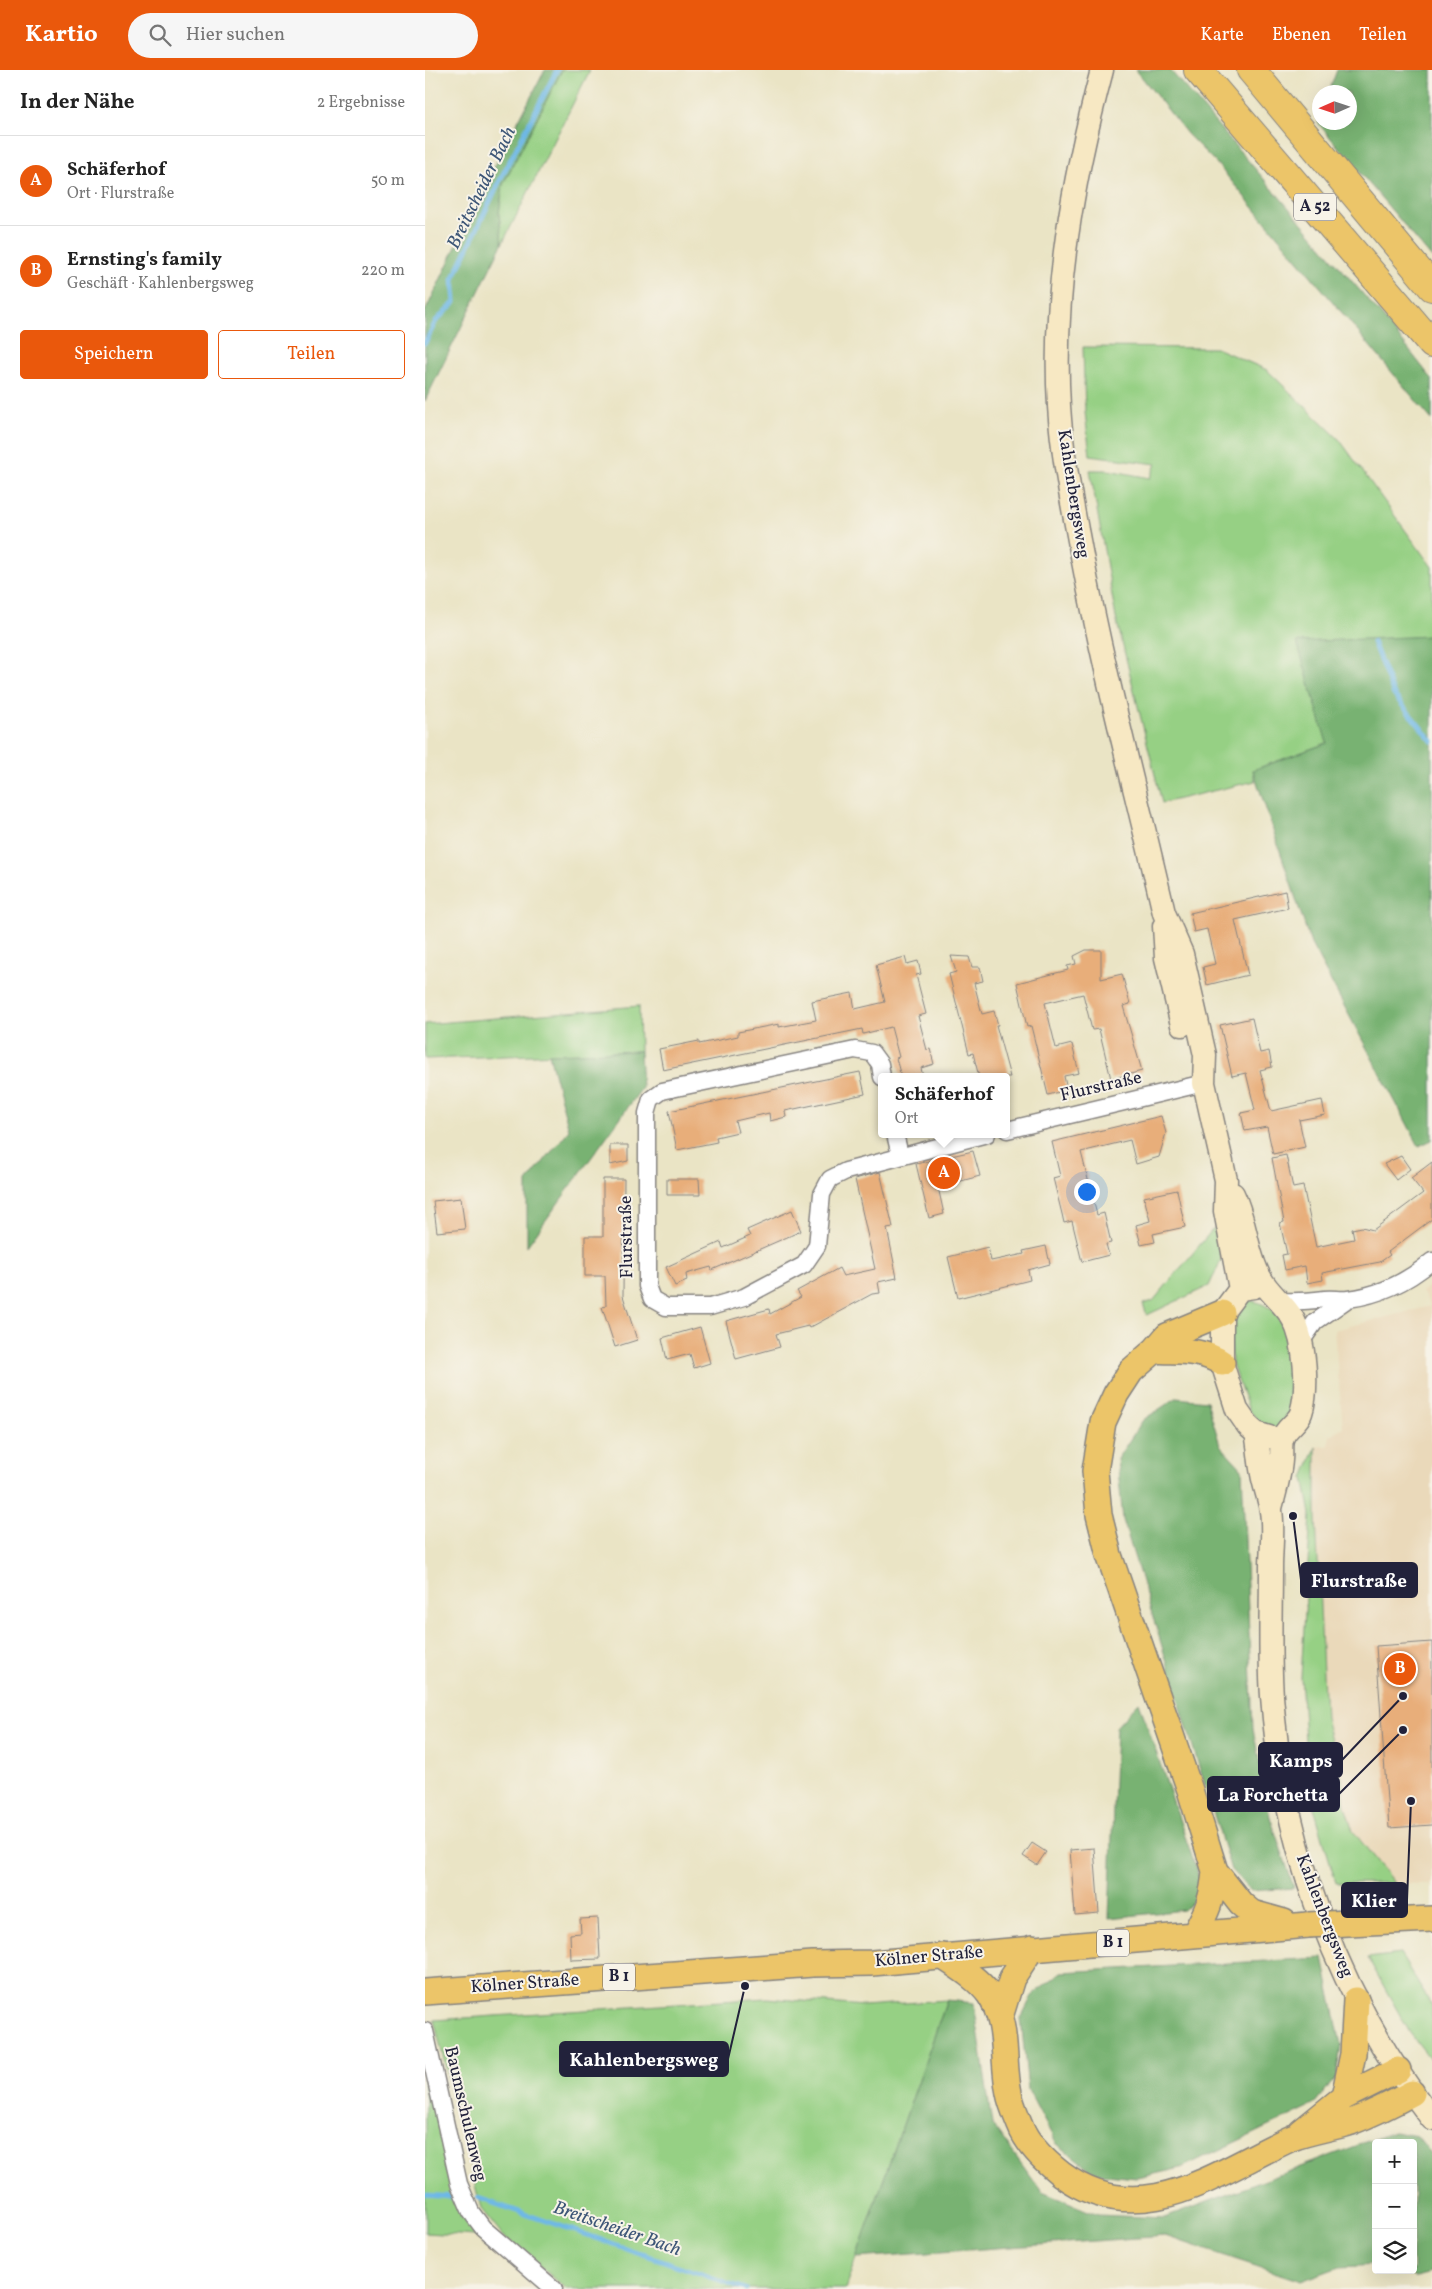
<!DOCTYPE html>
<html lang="de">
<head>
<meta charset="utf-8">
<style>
	:root { --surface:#fff; --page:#f6f6f6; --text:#222; --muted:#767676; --line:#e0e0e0; --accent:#ea580c }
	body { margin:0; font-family:Vollkorn,serif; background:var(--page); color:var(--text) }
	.controls { position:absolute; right:15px; bottom:15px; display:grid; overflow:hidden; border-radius:5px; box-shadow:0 5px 20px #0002 }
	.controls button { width:45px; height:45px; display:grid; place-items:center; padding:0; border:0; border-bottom:1px solid var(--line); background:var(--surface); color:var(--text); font:25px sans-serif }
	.compass { position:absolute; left:887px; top:15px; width:45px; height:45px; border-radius:50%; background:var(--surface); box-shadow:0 5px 20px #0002; rotate:267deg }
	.you { position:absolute; left:661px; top:1121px; width:18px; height:18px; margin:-12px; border:4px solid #fff; border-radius:50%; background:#1a73e8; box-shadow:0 0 0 8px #1a73e833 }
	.badge { display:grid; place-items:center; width:32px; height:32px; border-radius:50%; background:var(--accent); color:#fff; font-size:16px; font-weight:700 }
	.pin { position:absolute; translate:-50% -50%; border:2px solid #fff; box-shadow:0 1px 5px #0006 }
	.popup { position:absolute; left:453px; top:1003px; width:132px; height:65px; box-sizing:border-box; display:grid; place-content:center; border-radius:5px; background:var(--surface); filter:drop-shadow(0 1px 4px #0005); font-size:16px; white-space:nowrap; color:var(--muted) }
	.popup b { font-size:19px; color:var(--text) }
	.popup::after { content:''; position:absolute; left:50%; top:100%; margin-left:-10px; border:10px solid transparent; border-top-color:var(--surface) }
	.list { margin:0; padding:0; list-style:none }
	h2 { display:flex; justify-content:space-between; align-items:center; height:65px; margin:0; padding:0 20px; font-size:21px }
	h2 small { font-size:16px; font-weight:400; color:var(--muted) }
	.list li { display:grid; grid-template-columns:32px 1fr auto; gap:15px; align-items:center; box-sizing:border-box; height:90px; padding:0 20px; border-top:1px solid var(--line) }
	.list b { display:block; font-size:19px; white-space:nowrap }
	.list p { margin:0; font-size:16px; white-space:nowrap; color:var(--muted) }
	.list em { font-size:16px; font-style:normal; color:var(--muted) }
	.actions { display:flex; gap:10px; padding:15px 20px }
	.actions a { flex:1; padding:11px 0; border:1px solid var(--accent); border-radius:5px; text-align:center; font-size:18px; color:var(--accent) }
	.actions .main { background:var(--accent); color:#fff }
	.icon { flex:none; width:28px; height:28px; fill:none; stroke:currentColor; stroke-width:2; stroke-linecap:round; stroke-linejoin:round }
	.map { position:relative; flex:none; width:1007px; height:2219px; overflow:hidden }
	header { display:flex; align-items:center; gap:30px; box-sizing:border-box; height:70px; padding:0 25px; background:var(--accent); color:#fff }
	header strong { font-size:24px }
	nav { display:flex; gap:28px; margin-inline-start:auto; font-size:18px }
	.search { width:350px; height:45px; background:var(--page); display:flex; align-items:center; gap:12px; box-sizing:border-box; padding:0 18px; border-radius:28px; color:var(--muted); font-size:19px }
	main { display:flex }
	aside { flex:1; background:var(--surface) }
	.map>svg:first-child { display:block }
	.built { fill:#ead9ba }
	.green { fill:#96d084; stroke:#5c7960 }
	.forest { fill:#78b272; stroke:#4d6a56 }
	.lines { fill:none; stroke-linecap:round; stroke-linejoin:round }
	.stream { stroke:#6eb8e6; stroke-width:5 }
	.building { fill:#e8ae7a }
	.street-casing { stroke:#868380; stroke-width:19 }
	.secondary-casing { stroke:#868380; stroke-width:25 }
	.primary-casing { stroke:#868380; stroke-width:28 }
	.highway-casing { stroke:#868380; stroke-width:30 }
	.street { stroke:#fff; stroke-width:16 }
	.secondary { stroke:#f7e8c3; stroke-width:22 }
	.primary { stroke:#ecc569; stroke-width:25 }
	.highway { stroke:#ecc569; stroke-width:28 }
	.primary-bridge-casing { stroke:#868380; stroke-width:28; stroke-linecap:butt }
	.primary-bridge { stroke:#ecc569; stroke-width:25 }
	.labels { text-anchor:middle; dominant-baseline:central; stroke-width:4; stroke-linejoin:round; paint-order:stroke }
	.shield { fill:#f7f3e8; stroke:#62616f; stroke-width:1 }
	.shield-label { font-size:16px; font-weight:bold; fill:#22223b }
	.street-label { font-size:18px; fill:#22223b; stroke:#f7f3e8 }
	.water-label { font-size:19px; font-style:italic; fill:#3d5677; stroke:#f7f3e8 }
	.leader { fill:none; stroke:#22223b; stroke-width:2 }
	.callout-dot { fill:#22223b; stroke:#f7f3e8; stroke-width:2 }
	.callout { fill:#22223b; stroke:#22223b; stroke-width:2 }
	.callout-label { font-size:19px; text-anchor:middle; font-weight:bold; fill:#fff }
</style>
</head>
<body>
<header>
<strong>Kartio</strong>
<div class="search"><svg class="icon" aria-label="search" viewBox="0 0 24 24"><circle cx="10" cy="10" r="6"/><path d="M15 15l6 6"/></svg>Hier suchen</div>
<nav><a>Karte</a><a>Ebenen</a><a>Teilen</a></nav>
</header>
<main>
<aside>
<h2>In der Nähe<small>2 Ergebnisse</small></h2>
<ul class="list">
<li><span class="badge">A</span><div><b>Schäferhof</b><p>Ort · Flurstraße</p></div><em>50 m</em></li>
<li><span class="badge">B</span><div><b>Ernsting's family</b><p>Geschäft · Kahlenbergsweg</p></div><em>220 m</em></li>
</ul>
<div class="actions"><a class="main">Speichern</a><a>Teilen</a></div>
</aside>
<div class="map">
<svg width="1007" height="2219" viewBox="0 0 1007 2219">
	<rect width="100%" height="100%" fill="#f7f3e8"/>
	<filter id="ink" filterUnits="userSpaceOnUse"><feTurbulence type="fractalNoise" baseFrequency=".02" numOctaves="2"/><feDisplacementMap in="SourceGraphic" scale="10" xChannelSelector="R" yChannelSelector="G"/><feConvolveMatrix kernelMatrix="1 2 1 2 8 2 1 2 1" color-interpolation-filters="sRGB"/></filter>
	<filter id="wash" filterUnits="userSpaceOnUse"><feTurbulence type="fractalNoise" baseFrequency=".0096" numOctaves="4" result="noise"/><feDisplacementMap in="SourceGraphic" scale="20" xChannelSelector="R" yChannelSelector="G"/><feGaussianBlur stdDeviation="1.12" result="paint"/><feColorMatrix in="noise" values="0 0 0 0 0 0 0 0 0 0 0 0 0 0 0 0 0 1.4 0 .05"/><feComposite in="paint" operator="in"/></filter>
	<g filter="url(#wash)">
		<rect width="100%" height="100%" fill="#eae4c5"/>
		<path class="built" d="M1007,1214v600l-38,-1 -41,-52 -8,-25 -3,-27 -17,-61 -9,-201v-70l12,-1 2,-10 13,-9 -9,-97 97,-24 -9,-14z"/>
		<path class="green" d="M137,0h28l-88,174 -3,-31 4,-29z
			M658,277l133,1 51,22 72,69 93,128v70h-15l-90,106 -74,27 2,11 -93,22 -46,-185 -26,-148h18l42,8 6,-14 -66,-9 -5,-43z
			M214,936l1,45 -215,8v-35z
			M794,1158l2,32 -12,26 -62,29 -4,-11 10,-3 60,-72z
			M819,1230c45,3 49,44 49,82 -1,9 1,21 -3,30 -3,6 -7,11 -11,17l-13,1 -17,-20 -17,-46 -3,-44z
			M891,1377v70l9,201 17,61 3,27 8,25 41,52h-58l-28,-96 -7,-110 10,-163 -7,-36z
			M975,1884l32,52v55l-22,-28 -42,-75z
			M342,1928l96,8 84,-6 -102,289h-278l-66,-55 -20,-25 -47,-189z
			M0,1984l31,146 20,36 -51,-3z"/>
		<path class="forest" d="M120,0h17l-59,114 -4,29 3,31 -77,157v-89l64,-135z
			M711,0h34l212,246 50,63v41l-215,-256 -29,-29z
			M912,0h95v188l-114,-135 1,-4v3h30v-30h-20z
			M1005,566l2,1v503l-13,6 -108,-202 -58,-174 74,-27 -30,-101z
			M215,981l2,37 -115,158v-64l42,-52 -20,-76z
			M751,1328l31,3 13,44 22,24 11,260 17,88 24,71 -43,3 -20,-21 -108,-350 -6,-61 26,-39z
			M714,1632l62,181 -3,13 -14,14 -75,8 7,-191z
			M898,1888l18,87 -5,33 -23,27 -132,63 -44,10 -41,-4 -40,-31 -28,-53 -7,-72 11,-22 29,-24z
			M522,1930l27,3 18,121 50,68 56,23 67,3 228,-86 24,4 15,19v118l-16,4 -16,-7h13v-127h-37v122l-37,2 -38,14 -136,-45 -309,22z"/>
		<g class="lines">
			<path class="stream" d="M0,273l11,-22 19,-19 -2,-23 49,-103 55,-106
				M948,572l21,53 38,46
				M0,2125l27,2
				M53,2128l268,91"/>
		</g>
		<g id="blocks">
			<path class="building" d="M860,821l3,17 -53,12 13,55 -41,10 -4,-18 12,-3 -8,-35 -13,3 -4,-19z
				M661,880h15v29l21,-5 8,30 -7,2 19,65 -31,8 -12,-50 -7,1 -9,-36 -38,9 11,45 16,-4 7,29 -15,3 3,14 -19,5 -17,-69 -4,1 -10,-44 51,-13 -1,-4 9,-2 -2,-8z
				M526,886l18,1 3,10h8l3,14 -9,2 8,31 12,-3 4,14h-2l14,52h-31l-6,-24 -4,1 -20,-80 7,-2z
				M480,887l2,7 11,-3 3,13 -5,1 10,39 -8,2 9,34 3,-1 4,15 -13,4 2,9h-22l-5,-19 3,-1 -8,-30 -28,7 -1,-5 -199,41 -4,-21 40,-8v3l20,-4 19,-4v-4l41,-8v3l37,-7 -4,-19 40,-8 3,16 30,-7 -9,-37z
				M827,948l8,35 9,-2 3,16 -12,3 11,41 51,-11 3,15 -26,5 6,27 -32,7 -6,-27 -22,4 -4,-18 14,-3 -9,-37 -14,3 -12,-51z
				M435,1002l5,22 -80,17 1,6 -16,4 -1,-8 -34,8 3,11 -22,5 1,5 -40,8 -8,-39z
				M736,1046l5,17 -7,24 -23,7 -6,-24 -49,12 16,63 7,-2 7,30 -5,1 3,11 -27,7 -10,-41 -8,2 -2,-9 -9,-36 7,-2 -8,-34z
				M185,1075h18v16l-18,4z
				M548,1081l7,25 -42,11 6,27 -15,4 -13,-54z
				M861,1085l7,33 10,-2 13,61 38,-8 -2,-10 10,-2 11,3 50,-37 -12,-15 21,-16v57l-44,33 2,3 -10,7 -58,11 1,7 -16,3 -2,-17 -20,4 -3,-15 5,-1 -7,-31 4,-1 -12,-64z
				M976,1086l9,13 -14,11 -12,-16z
				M455,1102l13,55 -6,1 10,50 -19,4 2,11 -8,1 -63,34 -1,-2 -32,8 4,13 -44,12 -10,-38 43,-12 1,5 31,-17 -4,-6 42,-23 4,8 32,-7 -20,-90z
				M178,1109h21l-1,117 14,44 -22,7 -13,-40 4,-1 -1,-30h-20v-40h18z
				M242,1109h32l1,16h-33z
				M752,1120l8,37 -32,7 2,8 -14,3 -5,-20 14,-4 -6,-24z
				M36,1128l4,31 -28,3 -4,-31z
				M367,1140l9,21 -89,39 -1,-3 -25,7 1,7 -12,5 -9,-19 55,-25 2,6 27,-12 -3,-6z
				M621,1176l4,18 -22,6 2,10 -72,18 -10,-41 40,-10 3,14 33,-7 -1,-3z
				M275,1257l10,36 -16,5 -4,-14 -23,6 -5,-22z
				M1007,1572v183l-43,3 -13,-182z
				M607,1773l14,9 -9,13 -14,-9z
				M669,1778l5,65 -24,2 -5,-65z
				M173,1848l2,41 -29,1 -1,-26 11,-1 -1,-14z"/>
		</g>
	</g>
	<g filter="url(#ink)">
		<use href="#blocks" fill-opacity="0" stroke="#868380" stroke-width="1"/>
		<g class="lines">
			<g class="street-casing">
				<path id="street" d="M457,1007l-2,-13 -8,-11 -17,-3 -193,41 -11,8 -4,14v173l5,13 14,8h44l34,-10 60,-32 13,-19 5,-52 8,-15 16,-8 141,-37
					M582,1060l197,-47
					M470,1064l5,21
					M857,1231c16,1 27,0 43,-2 7,-1 15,1 23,0 33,-4 59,-17 84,-38
					M876,1272l14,-20 33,-23
					M0,1961l34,153 12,28 12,16 71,61"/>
			</g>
			<g class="secondary-casing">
				<path id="secondary" d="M677,0c-29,109 -50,223 -43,336 3,49 13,97 22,145 23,122 55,241 83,362l18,41 23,101 -1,28 22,97 -1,31 15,78
					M739,856l2,32 16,67
					M808,1124c13,26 13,58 27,83 8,16 24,26 33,42 12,22 16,69 8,94 -3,9 -15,15 -18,24 -3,6 -1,16 -2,23 -1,16 -6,32 -10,48
					M829,1217l-14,2 -18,24v50l15,47 11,16 8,7 13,4
					M831,1363c3,14 3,27 6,41 2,12 7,24 9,37 3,18 0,38 0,57 0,42 -2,86 1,128 11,152 67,302 160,423"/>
			</g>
			<g class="primary-casing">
				<path id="primary" d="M797,1243l-55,23 -12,14 -24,21 -15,23 -13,28 -8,49 4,44 10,40 81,235 25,81 26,33 11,9 32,9
					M730,1280c23,2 47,-1 67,13
					M923,1853l84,-4
					M769,1865c13,-23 19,-37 21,-64
					M517,1886c16,11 35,22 47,38 20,29 13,67 20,99 2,11 7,22 11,32 7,19 26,37 41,49 80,60 157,-3 231,-36 19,-7 40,-10 59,-16 21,-8 41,-18 61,-29
					M0,1922l388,-28 59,-1 436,-38
					M575,1947l12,-39 20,-30
					M919,2027l9,-43 3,-54
					M876,2062l43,-35 54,-27"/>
			</g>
			<g class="highway-casing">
				<path id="highway" d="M773,0l234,274
					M826,0l181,217"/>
			</g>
			<use href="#street" class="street"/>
			<use href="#secondary" class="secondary"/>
			<use href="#primary" class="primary"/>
			<use href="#highway" class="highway"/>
			<g class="primary-bridge-casing">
				<path id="primary-bridge" d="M883,1855l40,-2"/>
			</g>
			<use href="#primary-bridge" class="primary-bridge"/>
		</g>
	</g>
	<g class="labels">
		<g class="shield">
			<rect x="869" y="123.5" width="42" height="27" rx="4"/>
			<rect x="672" y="1859.5" width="32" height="27" rx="4"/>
			<rect x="178" y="1893.5" width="32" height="27" rx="4"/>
		</g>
		<g class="shield-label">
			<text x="890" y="137">A 52</text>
			<text x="688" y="1873">B 1</text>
			<text x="194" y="1907">B 1</text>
		</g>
		<g class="street-label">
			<text transform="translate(648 424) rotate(81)">Kahlenbergsweg</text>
			<text transform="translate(676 1017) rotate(-13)">Flurstraße</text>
			<text transform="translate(202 1167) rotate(-91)">Flurstraße</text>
			<text transform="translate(899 1846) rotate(69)">Kahlenbergsweg</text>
			<text transform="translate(504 1887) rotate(-5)">Kölner Straße</text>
			<text transform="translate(100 1914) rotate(-4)">Kölner Straße</text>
			<text transform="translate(40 2044) rotate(77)">Baumschulenweg</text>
		</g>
		<g class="water-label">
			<text transform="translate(57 118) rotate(-64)">Breitscheider Bach</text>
			<text transform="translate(192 2159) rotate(19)">Breitscheider Bach</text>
		</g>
	</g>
	<path class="leader" d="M868 1446L876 1510M978 1626L917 1690M978 1660L914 1724M986 1731L982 1830M320 1916L303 1989"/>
	<g class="callout-dot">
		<circle cx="868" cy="1446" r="5"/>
		<circle cx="978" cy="1626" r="5"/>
		<circle cx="978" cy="1660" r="5"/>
		<circle cx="986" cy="1731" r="5"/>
		<circle cx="320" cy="1916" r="5"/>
	</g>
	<g class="callout">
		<rect x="876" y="1493" width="116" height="34" rx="5"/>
		<rect x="834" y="1673" width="83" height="34" rx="5"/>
		<rect x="783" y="1707" width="131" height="34" rx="5"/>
		<rect x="917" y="1813" width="65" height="34" rx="5"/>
		<rect x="135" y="1972" width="168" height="34" rx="5"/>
	</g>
	<g class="callout-label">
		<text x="934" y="1517">Flurstraße</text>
		<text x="876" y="1697">Kamps</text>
		<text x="848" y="1731">La Forchetta</text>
		<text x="949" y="1837">Klier</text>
		<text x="219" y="1996">Kahlenbergsweg</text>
	</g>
</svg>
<div class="controls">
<button>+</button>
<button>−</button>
<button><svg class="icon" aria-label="layers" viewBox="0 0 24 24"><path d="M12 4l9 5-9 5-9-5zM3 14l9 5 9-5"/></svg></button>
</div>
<svg class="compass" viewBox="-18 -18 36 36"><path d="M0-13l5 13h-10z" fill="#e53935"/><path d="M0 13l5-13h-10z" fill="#767676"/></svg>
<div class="you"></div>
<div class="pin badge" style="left:519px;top:1103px">A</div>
<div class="popup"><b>Schäferhof</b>Ort</div>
<div class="pin badge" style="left:975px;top:1599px">B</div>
</div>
</main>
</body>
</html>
